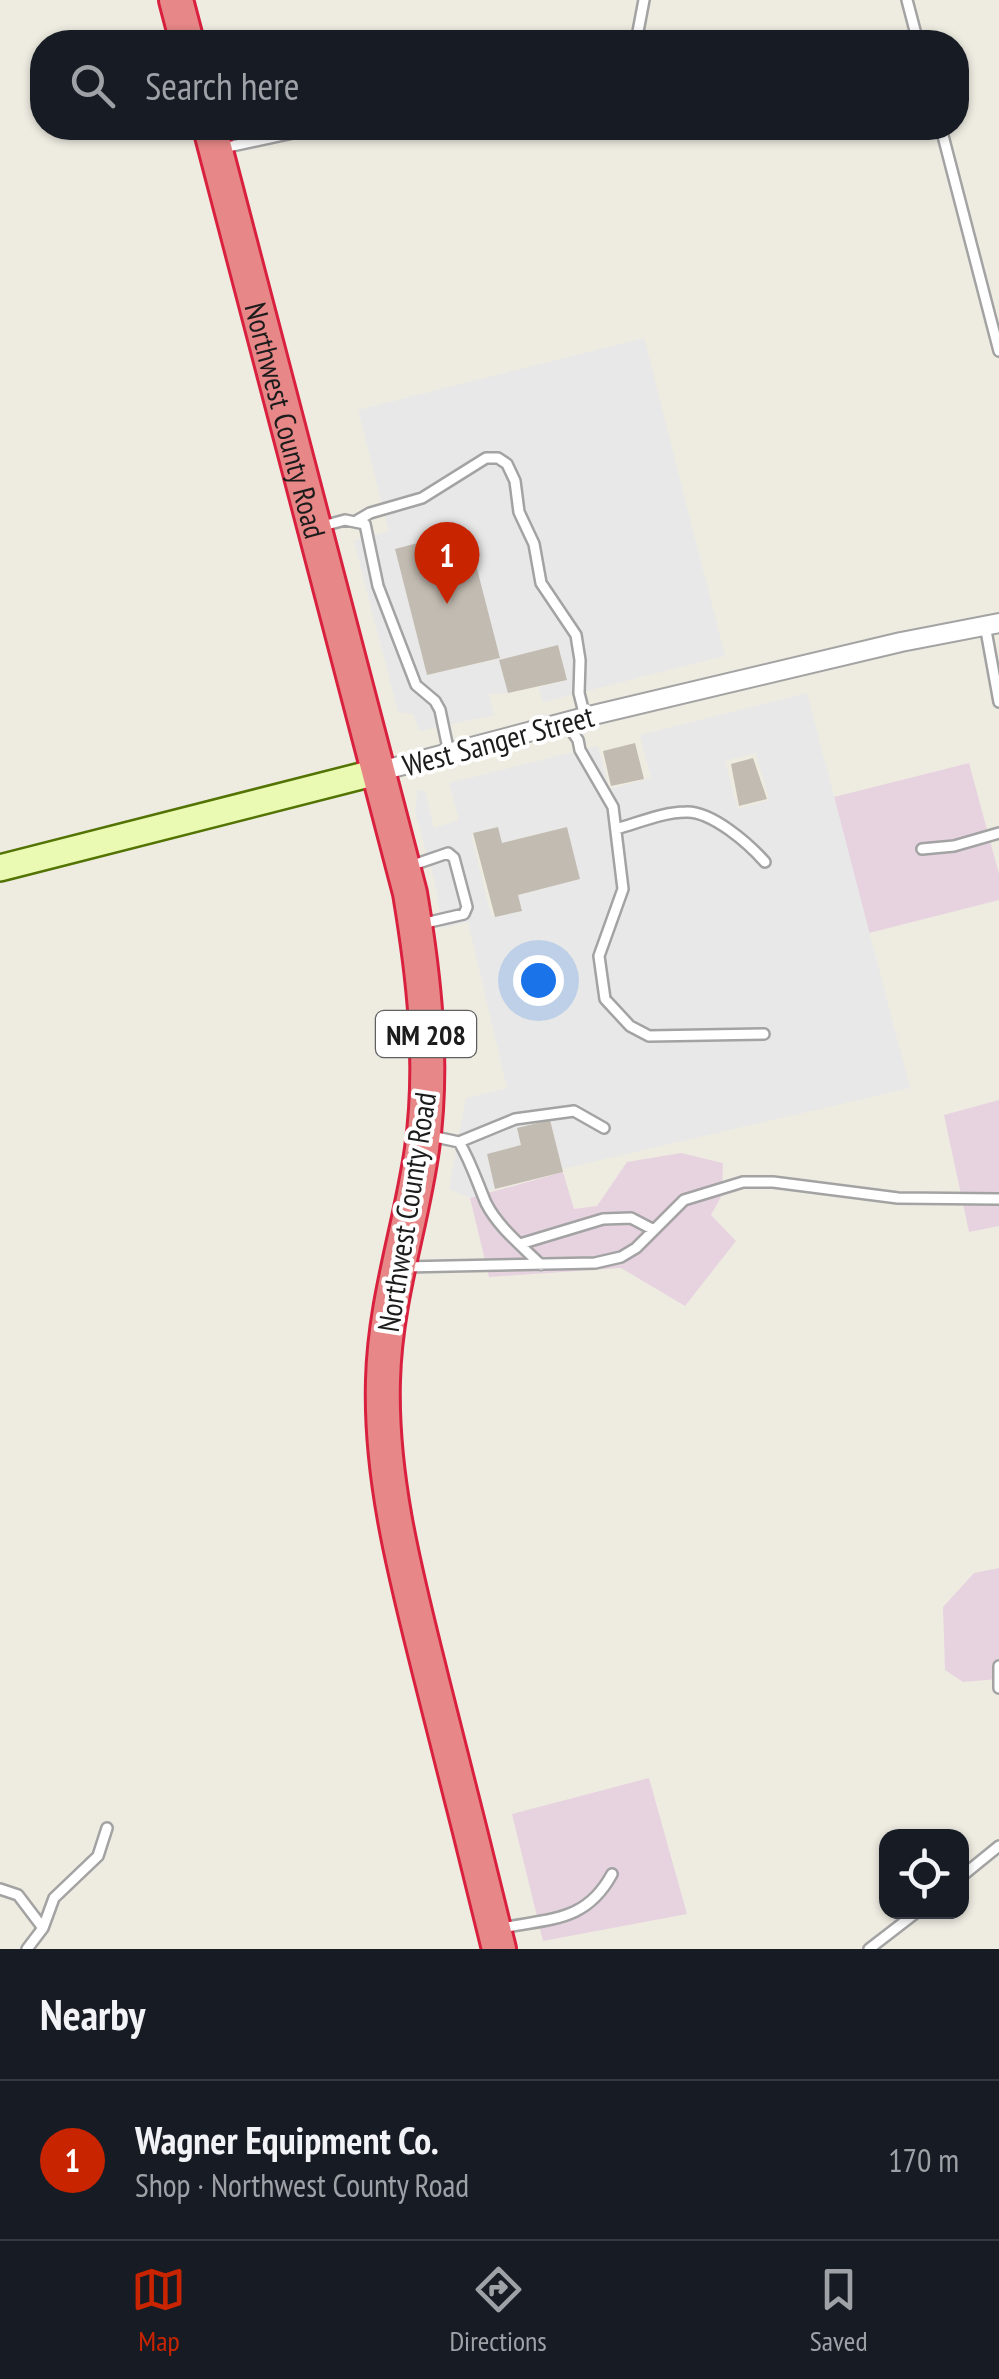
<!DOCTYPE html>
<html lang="en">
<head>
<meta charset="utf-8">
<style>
	:root { --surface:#171b24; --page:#242831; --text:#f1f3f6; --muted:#9ea1a6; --line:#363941; --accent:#c82400 }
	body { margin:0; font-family:"PT Sans Narrow",sans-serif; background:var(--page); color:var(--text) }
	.controls { position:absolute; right:30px; bottom:30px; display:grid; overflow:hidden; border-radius:20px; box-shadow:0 2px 8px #0004 }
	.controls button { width:90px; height:90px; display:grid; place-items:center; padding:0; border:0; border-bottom:2px solid var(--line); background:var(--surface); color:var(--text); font:50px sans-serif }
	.you { position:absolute; left:538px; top:980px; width:35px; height:35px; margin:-25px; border:8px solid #fff; border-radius:50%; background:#1a73e8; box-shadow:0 0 0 15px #1a73e833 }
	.badge { display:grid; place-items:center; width:65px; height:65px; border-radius:50%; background:var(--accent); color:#fff; font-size:32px; font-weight:700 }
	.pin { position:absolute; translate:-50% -82px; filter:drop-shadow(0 2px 5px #0008) }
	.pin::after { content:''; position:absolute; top:52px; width:35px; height:30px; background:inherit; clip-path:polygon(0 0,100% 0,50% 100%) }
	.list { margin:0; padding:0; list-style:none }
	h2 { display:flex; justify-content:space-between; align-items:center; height:130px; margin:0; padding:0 40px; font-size:42px }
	h2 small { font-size:32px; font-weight:400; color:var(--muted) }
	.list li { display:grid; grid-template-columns:65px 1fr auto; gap:30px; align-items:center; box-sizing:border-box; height:160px; padding:0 40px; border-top:2px solid var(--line) }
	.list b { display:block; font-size:38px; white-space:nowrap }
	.list p { margin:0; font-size:32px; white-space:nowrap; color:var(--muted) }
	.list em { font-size:32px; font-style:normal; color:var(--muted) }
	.icon { flex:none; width:55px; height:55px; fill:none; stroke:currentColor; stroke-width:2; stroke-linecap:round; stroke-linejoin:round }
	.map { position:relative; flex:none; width:999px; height:1949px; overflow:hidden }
	.search { position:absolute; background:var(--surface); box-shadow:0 2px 8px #0004; left:30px; right:30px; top:30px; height:110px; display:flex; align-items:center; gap:25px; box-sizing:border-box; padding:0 35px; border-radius:40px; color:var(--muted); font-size:38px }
	.sheet { height:290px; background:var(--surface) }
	nav { display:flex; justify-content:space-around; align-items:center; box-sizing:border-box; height:140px; border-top:2px solid var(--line); background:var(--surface); font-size:28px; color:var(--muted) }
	nav a { display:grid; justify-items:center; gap:5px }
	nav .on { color:var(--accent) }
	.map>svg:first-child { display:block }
	.industrial { fill:#e7d3e0 }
	.parking { fill:#e8e8e8; fill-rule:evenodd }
	.building { fill:#c2bbb1 }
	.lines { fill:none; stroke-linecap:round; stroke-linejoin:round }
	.lane-casing { stroke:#a3a3a3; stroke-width:14 }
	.street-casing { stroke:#a3a3a3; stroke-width:22 }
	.secondary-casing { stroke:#537303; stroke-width:30 }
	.highway-casing { stroke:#d9213f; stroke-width:38 }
	.lane { stroke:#fff; stroke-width:9 }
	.street { stroke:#fff; stroke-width:18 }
	.secondary { stroke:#eafab3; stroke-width:25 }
	.highway { stroke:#e78787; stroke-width:32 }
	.labels { text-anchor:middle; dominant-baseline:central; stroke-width:8; stroke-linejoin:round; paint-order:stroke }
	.shield { fill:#fff; stroke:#606060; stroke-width:2.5 }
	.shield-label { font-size:28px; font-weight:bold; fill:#1c1c1c }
	.street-label { font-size:30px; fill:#1c1c1c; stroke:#fff }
</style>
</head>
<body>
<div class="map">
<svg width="999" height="1949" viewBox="0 0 999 1949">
	<rect width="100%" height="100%" fill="#eeece1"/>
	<path class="industrial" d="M969,763l30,111v26l-130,33 -35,-136z
		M999,1100v126l-30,6 -25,-117z
		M681,1153l42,10 -1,32 -11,20 25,26 -51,65 -64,-38 -132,9 -19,-79 93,-26 11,37 23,-3 30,-44z
		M999,1568v111l-36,3 -18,-12 -2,-63 31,-34z
		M649,1778l38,136 -144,27 -31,-127z"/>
	<path class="parking" d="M644,338l81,318 -182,46 -4,-15 28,-7 -9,-35 -58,15 8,33 -19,1 5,21 -75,16 -6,-17 -15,-2 -44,-171 35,-10 -31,-121zM395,549l104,109v1l-72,16z
		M807,693l103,395 -348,81 -12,-48 -29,24 -34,9 8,35 -25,9 -21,-9 17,-91 41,-10 -39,-166 -26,6 -7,-46 -20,-70 2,-21 8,-1 9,38 25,-8 -10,-37 149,-37 11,43 42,-11 -11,-43zM756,753l13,47 -31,9 -13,-48zM498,827l4,16 65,-16 13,52 -62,16 4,16 -27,6 -4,-2 -20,-81z"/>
	<path class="building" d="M467,530l33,128 -73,17 -32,-126z
		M558,645l9,35 -59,13 -9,-33z
		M635,743l9,36 -33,7 -8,-35z
		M753,758l14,41 -28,7 -8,-42z
		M498,827l4,16 65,-16 13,52 -62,16 4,16 -27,6 -22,-84z
		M550,1120l13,52 -68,17 -8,-35 34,-9 -4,-17z"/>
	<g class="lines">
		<g class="lane-casing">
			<path id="lane" d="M907,0l11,42
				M636,42l8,-42
				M941,128l58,223
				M223,148l93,-20
				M358,520l12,-7 52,-15 64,-40h12l9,6 8,17 4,31 15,32 7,39 35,52 4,25 -1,33 6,24
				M319,527l26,-7 20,4 13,62 38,99 19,16 5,9 9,43
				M985,625l14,77
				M566,723l12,17 2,10 33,57 10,82 -24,67 6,43 25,27 19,10 115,-2
				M616,829c22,-6 47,-17 70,-17 26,-1 63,32 79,50
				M922,849l32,-3 45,-13
				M410,866l38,-13 6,5 13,49 -3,7 -43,10
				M431,1136l28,6c12,20 18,40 27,61 12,24 36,43 55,62
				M459,1142l56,-23 59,-8 30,17
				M520,1244l83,-25 28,-1 23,12
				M404,1267l191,-4 26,-6 15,-9 48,-48 59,-18h30l125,16 101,1
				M999,1666v22
				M962,1876l37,-30
				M0,1889l18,6 25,33
				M502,1928c49,-10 84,-6 110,-54
				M27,1949l16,-21 11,-30 44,-42 9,-28
				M869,1949l48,-37"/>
		</g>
		<g class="street-casing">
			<path id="street" d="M377,772l208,-55 316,-75 98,-19"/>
		</g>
		<g class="secondary-casing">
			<path id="secondary" d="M0,868l377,-96"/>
		</g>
		<g class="highway-casing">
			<g id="highway">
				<path d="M176,0l11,42"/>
				<path id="s1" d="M210,128l200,765c14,84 24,170 12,256 -11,78 -37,150 -39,231 -3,101 24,200 48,297 23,91 46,181 68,272"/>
			</g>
		</g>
		<use href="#lane" class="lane"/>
		<use href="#street" class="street"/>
		<use href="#secondary" class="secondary"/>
		<use href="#highway" class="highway"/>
	</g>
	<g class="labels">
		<rect class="shield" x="376" y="1011" width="100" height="46" rx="8"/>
		<g class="shield-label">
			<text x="426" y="1034">NM 208</text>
		</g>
		<g class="street-label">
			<text stroke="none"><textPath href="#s1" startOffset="302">Northwest County Road</textPath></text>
			<text transform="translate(498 740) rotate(-15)">West Sanger Street</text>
			<text transform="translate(406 1212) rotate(-81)">Northwest County Road</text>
		</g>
	</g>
</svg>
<div class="controls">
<button><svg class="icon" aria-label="locate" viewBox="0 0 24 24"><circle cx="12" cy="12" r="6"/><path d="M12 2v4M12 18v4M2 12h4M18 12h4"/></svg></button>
</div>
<div class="you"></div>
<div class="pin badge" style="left:447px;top:604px">1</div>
<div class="search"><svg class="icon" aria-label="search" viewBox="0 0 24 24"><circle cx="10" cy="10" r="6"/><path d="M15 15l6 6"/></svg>Search here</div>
</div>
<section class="sheet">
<h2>Nearby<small></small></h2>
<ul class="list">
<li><span class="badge">1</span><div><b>Wagner Equipment Co.</b><p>Shop · Northwest County Road</p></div><em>170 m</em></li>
</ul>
</section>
<nav>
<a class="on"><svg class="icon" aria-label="map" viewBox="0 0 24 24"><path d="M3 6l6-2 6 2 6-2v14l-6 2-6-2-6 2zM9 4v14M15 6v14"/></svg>Map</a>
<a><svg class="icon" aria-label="directions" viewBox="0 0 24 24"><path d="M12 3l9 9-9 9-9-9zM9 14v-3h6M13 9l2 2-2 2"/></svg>Directions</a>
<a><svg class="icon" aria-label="saved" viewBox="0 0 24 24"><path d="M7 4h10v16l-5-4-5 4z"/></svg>Saved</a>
</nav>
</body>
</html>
